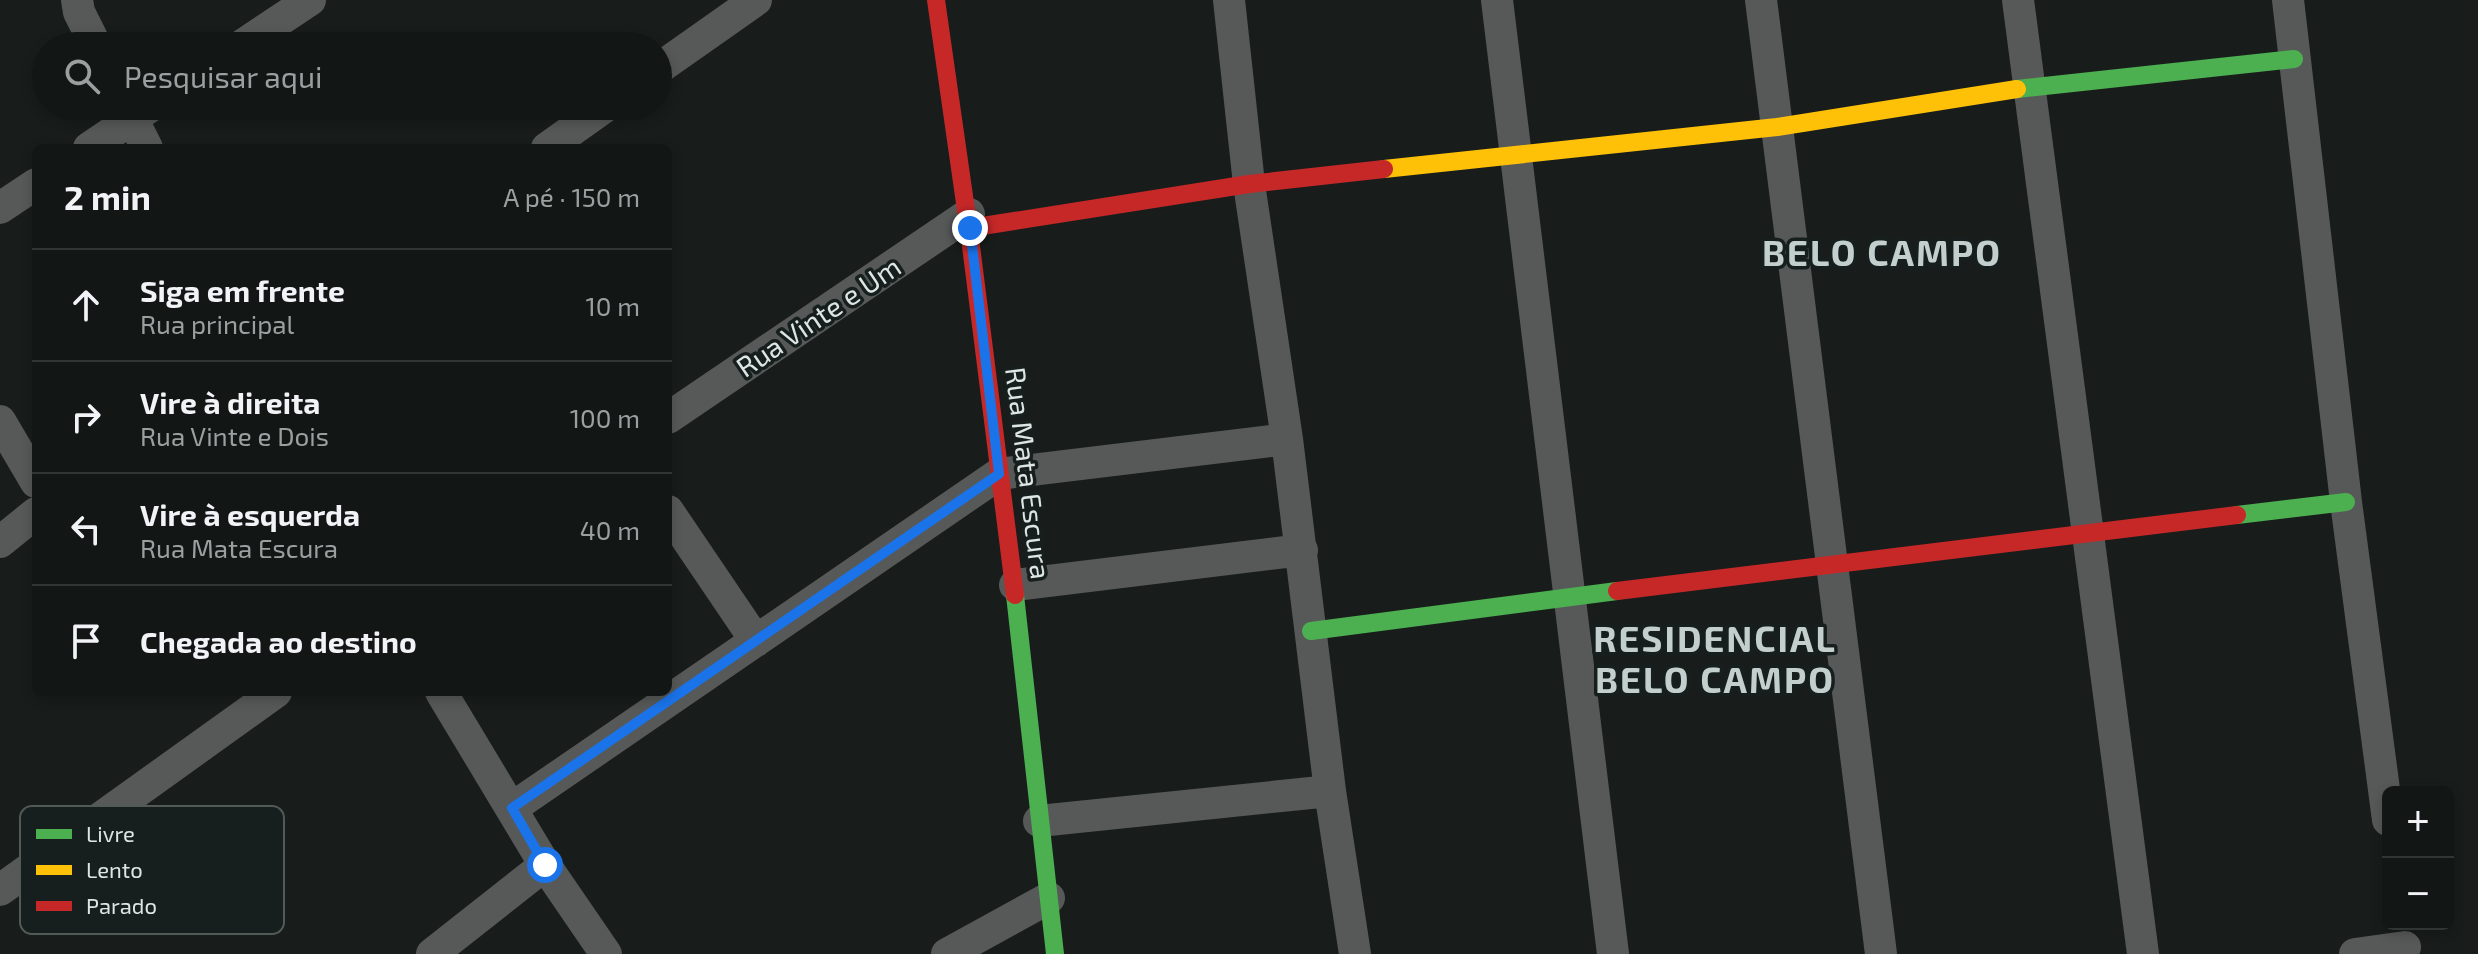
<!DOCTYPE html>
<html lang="pt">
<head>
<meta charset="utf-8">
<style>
	:root { --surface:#121615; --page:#1f2322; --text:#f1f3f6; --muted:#9c9fa0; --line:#313534 }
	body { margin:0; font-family:"Exo 2",sans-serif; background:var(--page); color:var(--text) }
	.controls { position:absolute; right:24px; bottom:24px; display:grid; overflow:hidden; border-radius:12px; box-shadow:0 4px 12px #0003 }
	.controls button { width:72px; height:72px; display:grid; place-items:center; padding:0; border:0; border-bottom:2px solid var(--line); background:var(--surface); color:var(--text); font:40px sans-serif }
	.stop { position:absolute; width:24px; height:24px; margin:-18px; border:6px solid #1a73e8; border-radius:50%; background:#fff }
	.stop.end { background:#1a73e8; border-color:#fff; box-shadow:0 2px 8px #0008 }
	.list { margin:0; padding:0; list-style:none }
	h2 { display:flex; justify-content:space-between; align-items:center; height:104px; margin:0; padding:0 32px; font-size:34px }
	h2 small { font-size:26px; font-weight:400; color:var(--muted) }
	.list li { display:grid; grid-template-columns:52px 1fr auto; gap:24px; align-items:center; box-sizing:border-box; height:112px; padding:0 32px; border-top:2px solid var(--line) }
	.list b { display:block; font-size:30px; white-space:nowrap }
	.list p { margin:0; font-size:26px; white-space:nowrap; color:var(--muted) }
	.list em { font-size:26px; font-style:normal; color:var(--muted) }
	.icon { flex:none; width:44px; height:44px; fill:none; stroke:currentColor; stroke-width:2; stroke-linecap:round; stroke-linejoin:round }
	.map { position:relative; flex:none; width:2478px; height:954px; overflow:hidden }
	.search { position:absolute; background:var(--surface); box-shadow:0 4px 12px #0003; left:32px; top:32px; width:640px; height:88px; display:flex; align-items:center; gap:20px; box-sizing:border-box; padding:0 28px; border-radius:44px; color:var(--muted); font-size:30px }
	.panel { position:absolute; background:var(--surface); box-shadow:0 4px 12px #0003; left:32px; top:144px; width:640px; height:552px; border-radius:12px }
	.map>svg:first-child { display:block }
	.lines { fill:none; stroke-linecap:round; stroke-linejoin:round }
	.street { stroke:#565958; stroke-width:32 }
	.fast { stroke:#4caf50; stroke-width:18 }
	.slow { stroke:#ffc107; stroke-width:18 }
	.jam { stroke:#c62828; stroke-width:18 }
	.route { stroke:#1a73e8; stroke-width:10 }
	.labels { text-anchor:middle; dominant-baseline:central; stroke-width:7; stroke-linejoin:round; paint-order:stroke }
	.street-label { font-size:28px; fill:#dee5e3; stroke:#161f1d }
	.district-label { font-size:36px; font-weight:bold; letter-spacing:2px; fill:#c3cfcc; stroke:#161f1d }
	.key { fill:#161f1d; stroke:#525a58; stroke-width:2 }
	.key-label { font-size:22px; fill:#dee5e3 }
</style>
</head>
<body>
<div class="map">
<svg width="2478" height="954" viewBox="0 0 2478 954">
	<rect width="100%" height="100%" fill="#181d1c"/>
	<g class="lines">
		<path class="street" d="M77,0l2,12 17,34
			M1229,0l20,184 38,255 43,352 25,163
			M1497,0l116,954
			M1761,0l120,954
			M2018,0l125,954
			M2288,0l58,502 42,318
			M241,46l69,-46
			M658,69l98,-69
			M126,106l21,42
			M89,148l62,-42
			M547,148l59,-42
			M0,208l36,-24
			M668,418l301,-204
			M0,421l36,61
			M668,511l88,130
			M0,542l36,-29
			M1015,585l287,-35
			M441,692l104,173 61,89
			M512,808l487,-334 288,-35
			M1039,821l291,-30
			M0,890l276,-198
			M432,954l113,-89
			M947,954l102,-56
			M2355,954l50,-7"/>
		<path class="fast" d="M2017,89l277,-30
			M2237,515l109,-13
			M1015,595l40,359
			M1311,631l306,-40"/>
		<path class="slow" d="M1384,169l393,-42 240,-38"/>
		<path class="jam" d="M936,0l34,238 45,357
			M970,228l279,-44 135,-15
			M1617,591l620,-76"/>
	</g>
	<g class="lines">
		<path class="route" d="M545,865l-33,-57 487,-334 -29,-246"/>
	</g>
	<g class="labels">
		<g class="street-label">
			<text transform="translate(818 316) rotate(-34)">Rua Vinte e Um</text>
			<text transform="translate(1029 473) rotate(83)">Rua Mata Escura</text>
		</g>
		<g class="district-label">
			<text x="1882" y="251">BELO CAMPO</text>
			<text x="1715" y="637">RESIDENCIAL<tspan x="1715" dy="41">BELO CAMPO</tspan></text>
		</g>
	</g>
	<rect x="20" y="806" width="264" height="128" rx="12" class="key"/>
	<rect x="36" y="829" width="36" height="10" fill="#4caf50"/>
	<rect x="36" y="865" width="36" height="10" fill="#ffc107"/>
	<rect x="36" y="901" width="36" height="10" fill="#c62828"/>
	<g class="key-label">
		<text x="86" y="842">Livre</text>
		<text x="86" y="878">Lento</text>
		<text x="86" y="914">Parado</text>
	</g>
</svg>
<div class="controls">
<button>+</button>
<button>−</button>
</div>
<div class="stop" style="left:545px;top:865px"></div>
<div class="stop end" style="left:970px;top:228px"></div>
<div class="search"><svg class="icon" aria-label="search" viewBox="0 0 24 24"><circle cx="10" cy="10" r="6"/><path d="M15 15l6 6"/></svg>Pesquisar aqui</div>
<section class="panel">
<h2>2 min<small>A pé · 150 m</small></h2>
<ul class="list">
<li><svg class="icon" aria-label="ahead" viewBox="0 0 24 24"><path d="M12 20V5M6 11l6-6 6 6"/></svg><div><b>Siga em frente</b><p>Rua principal</p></div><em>10 m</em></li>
<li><svg class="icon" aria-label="right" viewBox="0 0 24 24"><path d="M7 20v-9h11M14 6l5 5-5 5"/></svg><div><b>Vire à direita</b><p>Rua Vinte e Dois</p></div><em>100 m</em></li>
<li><svg class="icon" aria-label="left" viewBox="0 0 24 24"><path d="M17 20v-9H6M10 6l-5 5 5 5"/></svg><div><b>Vire à esquerda</b><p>Rua Mata Escura</p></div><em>40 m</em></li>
<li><svg class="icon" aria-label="arrive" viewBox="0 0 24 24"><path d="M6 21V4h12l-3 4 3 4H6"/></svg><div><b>Chegada ao destino</b></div></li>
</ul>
</section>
</div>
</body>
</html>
